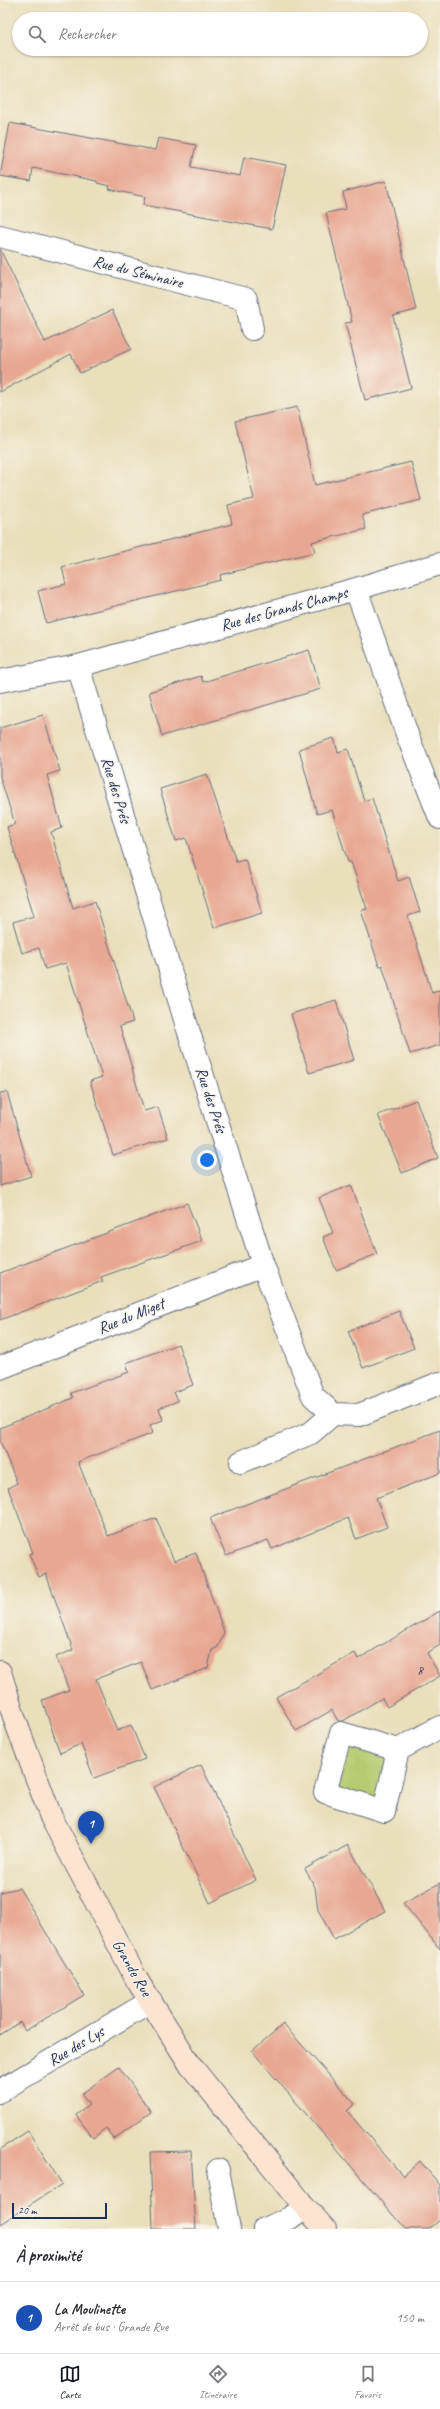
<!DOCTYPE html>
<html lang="fr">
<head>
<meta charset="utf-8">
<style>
	:root { --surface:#fff; --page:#f7f7f7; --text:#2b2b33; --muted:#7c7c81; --line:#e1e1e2; --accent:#111827 }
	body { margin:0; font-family:Caveat,sans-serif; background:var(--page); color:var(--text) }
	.scale { position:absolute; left:12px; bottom:10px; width:95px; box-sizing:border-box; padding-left:4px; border:2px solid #1b2f5e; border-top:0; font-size:11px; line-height:14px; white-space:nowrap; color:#1b2f5e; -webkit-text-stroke:3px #f7f3e8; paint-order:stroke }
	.you { position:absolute; left:207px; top:1160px; width:14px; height:14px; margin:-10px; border:3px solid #fff; border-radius:50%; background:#1a73e8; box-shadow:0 0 0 6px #1a73e833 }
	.badge { display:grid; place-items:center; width:26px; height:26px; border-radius:50%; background:var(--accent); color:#fff; font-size:13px; font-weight:700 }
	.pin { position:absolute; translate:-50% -33px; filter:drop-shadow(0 1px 2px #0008) }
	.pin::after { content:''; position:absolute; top:21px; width:14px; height:12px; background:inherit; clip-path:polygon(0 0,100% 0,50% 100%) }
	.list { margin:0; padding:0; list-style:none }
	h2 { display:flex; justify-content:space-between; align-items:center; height:52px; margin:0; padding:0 16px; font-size:17px }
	h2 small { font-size:13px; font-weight:400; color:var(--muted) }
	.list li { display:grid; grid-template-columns:26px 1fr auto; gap:12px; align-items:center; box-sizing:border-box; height:72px; padding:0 16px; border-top:1px solid var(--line) }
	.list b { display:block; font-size:15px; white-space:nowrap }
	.list p { margin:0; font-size:13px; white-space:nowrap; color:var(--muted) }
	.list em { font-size:13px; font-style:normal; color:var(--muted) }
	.icon { flex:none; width:22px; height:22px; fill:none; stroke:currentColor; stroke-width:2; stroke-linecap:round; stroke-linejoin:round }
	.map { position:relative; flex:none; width:440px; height:2229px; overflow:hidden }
	.search { position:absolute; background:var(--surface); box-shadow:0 1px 3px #0004; left:12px; right:12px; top:12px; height:44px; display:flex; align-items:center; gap:10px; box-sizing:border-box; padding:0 14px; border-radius:22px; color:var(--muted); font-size:15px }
	.sheet { height:124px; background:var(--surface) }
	nav { display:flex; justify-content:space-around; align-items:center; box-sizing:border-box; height:56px; border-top:1px solid var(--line); background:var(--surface); font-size:11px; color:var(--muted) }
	nav a { display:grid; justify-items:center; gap:2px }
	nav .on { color:var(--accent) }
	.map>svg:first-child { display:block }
	.green { fill:#b6cb6f; stroke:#687d66 }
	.building { fill:#e8a792 }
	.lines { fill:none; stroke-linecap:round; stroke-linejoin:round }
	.street-casing { stroke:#636d7f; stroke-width:24 }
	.secondary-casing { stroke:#636d7f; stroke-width:24 }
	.street { stroke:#fff; stroke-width:22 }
	.secondary { stroke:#fde4d0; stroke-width:22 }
	.labels { text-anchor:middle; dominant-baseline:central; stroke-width:3; stroke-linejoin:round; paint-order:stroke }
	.number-label { font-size:14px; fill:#4e4d6b }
	.street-label { font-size:16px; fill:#1b2f5e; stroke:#f7f3e8 }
</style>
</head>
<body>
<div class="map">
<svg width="440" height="2229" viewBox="0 0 440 2229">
	<rect width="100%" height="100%" fill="#f7f3e8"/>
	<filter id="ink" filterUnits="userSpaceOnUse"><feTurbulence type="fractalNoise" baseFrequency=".025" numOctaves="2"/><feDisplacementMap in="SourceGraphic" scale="8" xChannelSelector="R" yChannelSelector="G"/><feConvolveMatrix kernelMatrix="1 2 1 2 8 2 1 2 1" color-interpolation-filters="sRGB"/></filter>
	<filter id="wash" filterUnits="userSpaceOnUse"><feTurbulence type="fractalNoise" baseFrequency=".012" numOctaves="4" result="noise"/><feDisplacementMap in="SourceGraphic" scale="16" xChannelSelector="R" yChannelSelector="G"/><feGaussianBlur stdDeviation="0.9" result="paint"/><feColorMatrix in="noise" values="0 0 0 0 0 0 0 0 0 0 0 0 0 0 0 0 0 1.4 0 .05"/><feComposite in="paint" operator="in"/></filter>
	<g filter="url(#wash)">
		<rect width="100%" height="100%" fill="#eadfbb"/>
		<path class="green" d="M341,1733l57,17 -14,61 -59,-19z"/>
		<g id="blocks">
			<path class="building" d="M10,123l145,27 3,-12 38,7 -5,22 49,9 4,-19 42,8 -14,64 -129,-24 2,-8 -36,-8 1,-3 -13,-3v-2l-64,-13 -2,13 -31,-5z
				M386,181l30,129 -23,6 18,72 -46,12 -20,-77 7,-1 -26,-109 20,-4 -3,-17z
				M0,249l45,93 67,-32 19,39 -51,24 -9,-19 -71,38z
				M297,407l18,78 96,-23 10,38 -59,15 4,14 -54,13 3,10 -95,23 1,5 -175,43 -8,-32 28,-7 -4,-17 170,-43 -4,-19 26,-6 -19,-78z
				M309,650l12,39 -159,47 -13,-44 52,-16 2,6z
				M43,715l17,56 -13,4 15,53 -11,4 22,76 22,-7 38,121 -13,4 24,85 14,-4 10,31 -55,17 -23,-74 12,-4 -36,-114 -21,6 -6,-21 -17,5 -9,-31 21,-6 -27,-89 8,-3 -15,-47v-49z
				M334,738l4,14 10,-3 16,52 8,-3 26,83 11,-4 11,35 -12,4 24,77 8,-3v55l-30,9 -28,-89 -3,1 -18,-56 6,-1 -16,-47h-3l-16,-52 -15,4 -18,-65z
				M207,774l29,87 9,-2 17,54 -48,15 -28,-90 -10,3 -16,-52z
				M336,1000l18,60 -45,13 -18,-59z
				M7,1092l24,84 -31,10v-93z
				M416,1100l22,58 -36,15 -24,-58z
				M351,1185l26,69 -41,16 -13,-33 10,-4 -14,-35z
				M187,1203l15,38 -101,36 2,4 -103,39v-47z
				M399,1311l15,37 -51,20 -15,-37z
				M178,1344l15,41 -19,7 4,9 -19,7 4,12 -13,5 3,8 -75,29 30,74 48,-18 18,43 22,-8 28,79 -6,15 -6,3 -4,18 -56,22 -11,-28 -45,17 21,52 14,-6 14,34 -51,19 -13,-34 -21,9 -18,-53 27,-10 -13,-33 17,-7 -27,-76 -7,3 -10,-23 4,-1 -25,-65 9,-5 -17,-42v-13l73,-30 -2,-5 58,-21 -3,-9z
				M440,1430v43l-64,25 11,29 -31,12 -8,-21 -76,31 -4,-9 -42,16 -16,-38z
				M440,1611v34l-13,8 13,23 -53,31 -5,-9 -39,23h-5l-6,-11 -36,21 -20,-34 79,-44 3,6z
				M201,1765l55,115 -46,23 -56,-116z
				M348,1845l37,66 -51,28 -16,-29 -3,-23 -10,-18z
				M440,1883v66l-37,-46z
				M19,1888l65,107 -59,36 -5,-9 -20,13v-143z
				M283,2024l72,80 -8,7 56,65 17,-15 20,24v35l-11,9h-24l-153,-178z
				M119,2067l32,45 -37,27 -8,-11 -13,10 -17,-23 13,-10 -8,-11z
				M28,2131l34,53 -62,40v-75z
				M191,2151l5,78h-43l-3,-77z"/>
		</g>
	</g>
	<g filter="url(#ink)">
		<use href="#blocks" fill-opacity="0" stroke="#636d7f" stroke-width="1"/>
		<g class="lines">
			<g class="street-casing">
				<path id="street" d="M0,236l246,63 6,30
					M356,589l84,-25
					M78,666l108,357 77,242 50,131 20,18 26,1 81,-32
					M0,681l78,-15 278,-77 52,148 32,81
					M0,1368l263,-103
					M241,1462l70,-29 22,-19
					M398,1750l-14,61 -59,-19 16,-59 57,17 42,-23
					M0,2091l151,-90
					M218,2170l11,59
					M264,2229l26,-11 15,-11"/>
			</g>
			<g class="secondary-casing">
				<path id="secondary" d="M0,1672l15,48 36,97 86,163 54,86 114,141 20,22"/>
			</g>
			<use href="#street" class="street"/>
			<use href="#secondary" class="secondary"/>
		</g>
	</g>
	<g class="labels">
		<g class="number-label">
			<text x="420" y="1670">8</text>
		</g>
		<g class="street-label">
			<text transform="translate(138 272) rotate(14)">Rue du Séminaire</text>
			<text transform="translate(284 609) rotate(-15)">Rue des Grands Champs</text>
			<text transform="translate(116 790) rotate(73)">Rue des Prés</text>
			<text transform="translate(211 1100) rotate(72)">Rue des Prés</text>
			<text transform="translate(131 1316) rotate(-22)">Rue du Miget</text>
			<text transform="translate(132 1968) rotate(60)">Grande Rue</text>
			<text transform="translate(76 2046) rotate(-31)">Rue des Lys</text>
		</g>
	</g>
</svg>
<div class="scale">20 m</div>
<div class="you"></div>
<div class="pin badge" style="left:91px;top:1844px;background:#1a4fb4">1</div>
<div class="search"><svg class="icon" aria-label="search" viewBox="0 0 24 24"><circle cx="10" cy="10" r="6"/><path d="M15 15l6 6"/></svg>Rechercher</div>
</div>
<section class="sheet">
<h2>À proximité<small></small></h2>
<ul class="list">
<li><span class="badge" style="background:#1a4fb4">1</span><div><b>La Moulinette</b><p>Arrêt de bus · Grande Rue</p></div><em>150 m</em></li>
</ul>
</section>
<nav>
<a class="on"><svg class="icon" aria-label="map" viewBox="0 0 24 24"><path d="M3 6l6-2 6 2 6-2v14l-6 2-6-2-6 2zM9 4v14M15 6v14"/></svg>Carte</a>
<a><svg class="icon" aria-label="directions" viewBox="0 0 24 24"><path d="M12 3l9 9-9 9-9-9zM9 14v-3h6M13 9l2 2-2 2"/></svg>Itinéraire</a>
<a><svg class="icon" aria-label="saved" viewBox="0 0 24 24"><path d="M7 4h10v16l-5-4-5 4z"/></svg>Favoris</a>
</nav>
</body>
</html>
